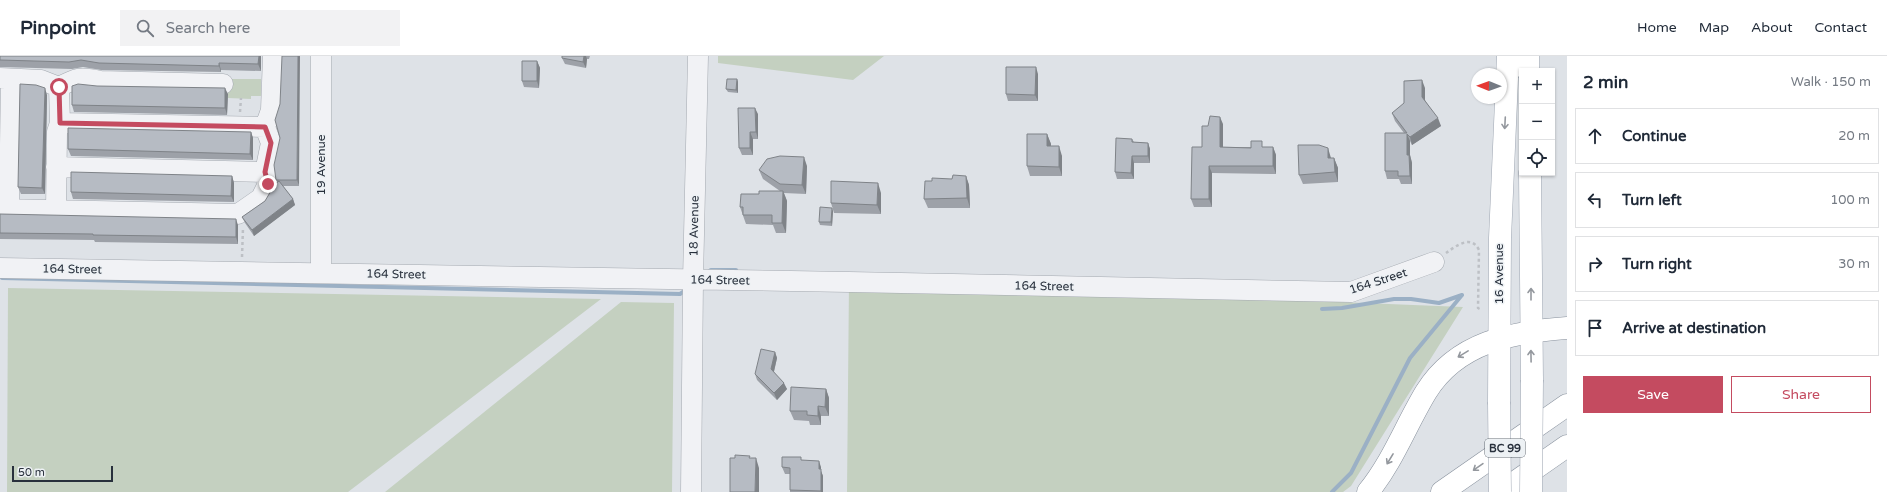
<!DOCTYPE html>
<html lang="en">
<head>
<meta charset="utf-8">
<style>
	:root { --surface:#fff; --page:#f2f2f3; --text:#1f2937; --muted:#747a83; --line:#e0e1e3; --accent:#c44b60 }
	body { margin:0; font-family:"Varela Round",sans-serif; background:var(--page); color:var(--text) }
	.controls { position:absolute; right:12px; top:12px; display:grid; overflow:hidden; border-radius:0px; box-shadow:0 1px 3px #0004 }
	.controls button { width:36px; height:36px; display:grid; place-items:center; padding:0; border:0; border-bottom:1px solid var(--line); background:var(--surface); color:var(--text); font:20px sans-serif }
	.compass { position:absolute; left:1471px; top:12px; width:36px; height:36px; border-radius:50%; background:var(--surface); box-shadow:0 1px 3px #0004; rotate:271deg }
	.scale { position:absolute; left:12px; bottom:10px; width:101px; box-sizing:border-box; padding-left:4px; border:2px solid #28303c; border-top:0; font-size:11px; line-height:14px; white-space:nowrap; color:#28303c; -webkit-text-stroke:3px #edf1f4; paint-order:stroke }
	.stop { position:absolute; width:12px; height:12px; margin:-9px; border:3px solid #c44b60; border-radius:50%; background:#fff }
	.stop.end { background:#c44b60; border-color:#fff; box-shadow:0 1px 4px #0008 }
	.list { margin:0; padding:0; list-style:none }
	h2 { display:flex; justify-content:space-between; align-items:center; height:52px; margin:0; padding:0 16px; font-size:17px }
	h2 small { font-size:13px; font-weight:400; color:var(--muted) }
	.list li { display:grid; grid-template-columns:26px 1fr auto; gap:12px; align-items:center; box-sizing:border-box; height:56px; margin:0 8px 8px; padding:0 8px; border:1px solid var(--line); border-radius:0px }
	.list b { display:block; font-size:15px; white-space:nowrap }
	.list em { font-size:13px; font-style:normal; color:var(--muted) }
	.actions { display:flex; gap:8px; padding:12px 16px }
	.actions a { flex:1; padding:9px 0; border:1px solid var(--accent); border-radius:0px; text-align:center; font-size:14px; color:var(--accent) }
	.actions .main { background:var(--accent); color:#fff }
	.icon { flex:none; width:22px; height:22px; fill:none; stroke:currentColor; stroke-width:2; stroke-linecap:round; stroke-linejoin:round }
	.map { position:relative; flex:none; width:1567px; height:436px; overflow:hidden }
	header { display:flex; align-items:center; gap:24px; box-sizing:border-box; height:56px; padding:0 20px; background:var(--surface); border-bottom:1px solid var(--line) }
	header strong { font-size:19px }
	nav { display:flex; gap:22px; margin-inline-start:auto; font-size:14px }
	.search { width:280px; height:36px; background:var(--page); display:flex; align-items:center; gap:10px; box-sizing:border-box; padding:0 14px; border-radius:0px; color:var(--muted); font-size:15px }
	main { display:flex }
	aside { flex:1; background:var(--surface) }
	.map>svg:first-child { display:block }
	.green { fill:#c4d0c0 }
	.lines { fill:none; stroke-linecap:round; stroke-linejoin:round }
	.stream { stroke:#9bb0c5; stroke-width:4 }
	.minor-casing { stroke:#a4a9b0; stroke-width:21 }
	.major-casing { stroke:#9ea6b2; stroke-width:23 }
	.highway-casing { stroke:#87909c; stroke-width:23 }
	.path { stroke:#bdc0c5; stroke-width:2.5; stroke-dasharray:3 3; stroke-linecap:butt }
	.minor { stroke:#f1f2f5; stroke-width:20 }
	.major { stroke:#fff; stroke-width:22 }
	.highway { stroke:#fff; stroke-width:22 }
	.major-bridge-casing { stroke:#9ea6b2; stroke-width:23; stroke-linecap:butt }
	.major-bridge { stroke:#fff; stroke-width:22 }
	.wall { fill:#9da1a8 }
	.shaded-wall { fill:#7f8388 }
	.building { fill:#b6bbc3; stroke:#7f8388 }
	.oneway { stroke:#94989e }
	.route { stroke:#c44b60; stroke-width:5 }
	.labels { text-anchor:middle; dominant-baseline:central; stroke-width:3; stroke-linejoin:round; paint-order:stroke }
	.shield { fill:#edf1f4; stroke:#636a73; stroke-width:1 }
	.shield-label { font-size:11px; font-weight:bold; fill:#28303c }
	.street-label { font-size:12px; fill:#28303c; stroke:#edf1f4 }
</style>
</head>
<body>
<header>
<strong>Pinpoint</strong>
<div class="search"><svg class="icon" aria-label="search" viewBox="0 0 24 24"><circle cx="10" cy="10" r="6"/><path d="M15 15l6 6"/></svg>Search here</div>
<nav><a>Home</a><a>Map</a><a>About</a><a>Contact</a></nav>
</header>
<main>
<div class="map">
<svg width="1567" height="436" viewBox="0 0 1567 436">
	<rect width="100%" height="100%" fill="#dee2e7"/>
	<path class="green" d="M718,0h166l-31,24 -135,-17z
		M228,23h33v17h-10v3l-23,-1z
		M849,226l614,25 -112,179 -8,6h-496z
		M8,232l593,11 -253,193h-341z
		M621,246l53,1 -2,189h-287z"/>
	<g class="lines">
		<path class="stream" d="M708,216l3,-2h25
			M2,222l678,16 3,-2
			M1322,253l20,-1 52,-9h17l28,4 23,-8
			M1332,436l19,-19 59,-115 52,-63"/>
		<g class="minor-casing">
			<path id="minor" d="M0,22l41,2 18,7 1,36 -3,9 -1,78
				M59,31c17,-9 21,-11 41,-6l123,3
				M60,67l205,4
				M56,111l209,5
				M0,153l238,5 23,-16 7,-14 -3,-12 6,-29 -6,-16 6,-17 2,-54
				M9,153l2,-130
				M0,212l849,14 502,10 83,-30
				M321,217v-217
				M691,436l2,-212 5,-224"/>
		</g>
		<g class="major-casing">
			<path id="major" d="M1528,0v15
				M1530,117l2,207
				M1499,346l1,-164 8,-182"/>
		</g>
		<g class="highway-casing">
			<path id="highway" d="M1368,436c25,-31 38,-67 58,-100 31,-50 86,-60 141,-64
				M1442,436l125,-87
				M1501,436l66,-46"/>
		</g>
		<path class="path" d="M240,56l1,-14
			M1446,197c10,-7 25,-19 33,-3l-1,58 4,2
			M242,201l1,-29"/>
		<use href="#minor" class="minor"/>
		<use href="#major" class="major"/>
		<use href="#highway" class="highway"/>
		<g class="major-bridge-casing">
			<path id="major-bridge" d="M1499,346l1,90
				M1531,436l1,-112"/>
		</g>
		<use href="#major-bridge" class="major-bridge"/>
	</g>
	<path class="wall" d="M0,0h261v15l-40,-1v2l-120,-2 -18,-3 -11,2 -72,-2z
		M562,0h28l-1,3h-2l-1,9 -21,-4 -3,-6z
		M537,5l3,7 -1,20 -15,-1 -2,-6z
		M1038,18v27h-30l-2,-7z
		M737,23l1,3v11l-10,-1 -2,-3z
		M97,30l131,8 -1,21 -153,-3 -2,-7z
		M1425,32v12l16,26 -29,19 -2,-4v14l2,8v21h-11l-2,-5h-12l-2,-8 19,-38 -9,-12 -3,-8z
		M47,39l-2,99h-24l-3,-7z
		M280,48l19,82h-16l10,13 2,6 -41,31 -9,-13 -3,-6 23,-16 12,-19 -1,-2 4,-42z
		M758,58v25h-5v16h-11l-3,-7z
		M1223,68v23h50l3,8v19l-64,-1v34h-18l-3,-8 11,-52 6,-21z
		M251,76l2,6v22l-182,-4 -3,-7z
		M1047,78l4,10v2l11,10v20h-32l-3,-10z
		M1132,83l2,3 14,1 2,6v14h-16v16h-17l-2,-7z
		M1331,102h3l4,10v14l-35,2 -4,-9z
		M807,110l-1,28 -22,-1 3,8 -1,32h-10l-3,-8 -27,-1 -6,-17 19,-13 21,-3 -17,-12 -4,-9z
		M232,120l2,7v19l-161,-3 -2,-7z
		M966,120l3,9 1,23h-42l-4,-9 8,-18 20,-2z
		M881,137v21l-47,-1 -3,-10z
		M833,155l-1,15 -12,-1 -1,-3z
		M0,158l238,11v19l-143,-2 -1,-2 -94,-1z
		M775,296l2,6 -3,14 13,17 -10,11 -20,-20 -2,-6z
		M826,333l3,9v18h-8v9h-11l-1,-4 -15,-1 -4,-9z
		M802,404l19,7v4l2,5v16h-33v-18h-5l-3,-7z"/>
	<path class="shaded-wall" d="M259,0h2v15l-3,-7z
		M298,0h2l-1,130 -2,-6z
		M584,0h2l1,3 -1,9 -3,-6z
		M537,5l3,7 -1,20 -2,-7z
		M219,7l2,7v2l-2,-6z
		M1036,11l2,7v27l-3,-6z
		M737,23l1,3v11l-2,-3z
		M1422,24l3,8v16l-3,-7z
		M45,32l2,7 -2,99 -3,-6z
		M225,32l3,6 -1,21 -2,-7z
		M755,52l3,6v25l-2,-7z
		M1220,61l3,7v31l-3,-8z
		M1438,62l3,8 -29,19 -2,-8z
		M251,76l2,6v22l-3,-6z
		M750,76l3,7v16l-3,-7z
		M1047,78l4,10 -1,12 -3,-10z
		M1407,78l3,7v14l2,8v21l-2,-8 -3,-21z
		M1148,87l2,6v14l-2,-7z
		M1059,90l3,10v20l-3,-9z
		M1273,91l3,8v19l-3,-8z
		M1328,92l3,10 1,10 -4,-10z
		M1132,100l2,7v16l-3,-6z
		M804,101l3,9 -1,28 -4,-9z
		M1334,102l4,10v14l-3,-10z
		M1209,110l3,7v34l-3,-8z
		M232,120l2,7v19l-3,-6z
		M966,120l3,9 1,23 -3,-10z
		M878,127l3,10v21l-4,-9z
		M783,135l4,10 -1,32 -4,-10z
		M293,143l2,6 -41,31 -2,-6z
		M832,152l1,3 -1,15 -1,-4z
		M236,163l2,6v19l-2,-7z
		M775,296l2,6 -4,17 -2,-6z
		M784,327l3,6 -10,11 -3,-7z
		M826,333l3,9v18l-4,-9z
		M818,350l3,10v9l-3,-9z
		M756,402l3,10v24h-4z
		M819,405l2,6v4l2,5v16h-2v-1l-2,-22z"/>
	<path class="building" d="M0,0h259l-1,8 -39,-1v3l-120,-3 -18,-3 -12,2 -69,-2z
		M282,0h16l-1,124h-21l-2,-15 6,-27 -5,-18 5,-16z
		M562,0h22l-1,6 -21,-4z
		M522,5h15v20h-15z
		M1006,11h30l-1,28 -29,-1z
		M727,23h10l-1,11 -10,-1z
		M1422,24v17l16,21 -28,19 -3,-3v21h2l1,21h-12v-5h-13v-38h22l-15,-20 12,-10v-22z
		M20,28l16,1 9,3 -3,100 -24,-1z
		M78,28l19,2 128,2v20l-153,-3v-19z
		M738,52h17l1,24h-6v16h-11z
		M1210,60l10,1v30l31,1v-7h11v6h11v19h-64v33h-18l1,-52h10v-21h6z
		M68,72l183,4 -1,22 -182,-5z
		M1027,78h20v12h12v21l-32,-1z
		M1116,82l16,1v3l16,1v13h-16l-1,17 -16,-1z
		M1298,89h21l9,3v10h6l1,14 -36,3z
		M780,100l24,1 -2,28 -22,-1 -21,-14 8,-11z
		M71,116l161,4 -1,20 -160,-4z
		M953,119l13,1 1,22 -43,1 1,-18h7v-3l20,1z
		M279,125l14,18 -41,31 -10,-13 23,-16 10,-17z
		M831,125l47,2 -1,22 -46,-2z
		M759,135h24l-1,32h-10v-8h-29v-8h-3l1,-13h18z
		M820,151l12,1 -1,14h-12z
		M0,158l236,5v18l-143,-2v-1l-93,-1z
		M761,293l14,3 -4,17 13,14 -10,10 -19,-19z
		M791,331l35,2 -1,18 -7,-1v10l-11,-1v-4h-17z
		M735,399l15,1 -1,2h7l-1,34h-25v-34h5z
		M782,401h19v3l18,1v8h2v22l-31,-1v-22l-8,-1z"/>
	<defs><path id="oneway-shaft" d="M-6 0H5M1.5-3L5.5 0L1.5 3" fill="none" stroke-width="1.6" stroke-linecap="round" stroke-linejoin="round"/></defs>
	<g class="oneway">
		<use href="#oneway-shaft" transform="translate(1505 67) rotate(93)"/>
		<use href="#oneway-shaft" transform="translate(1531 238) rotate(-90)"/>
		<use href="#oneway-shaft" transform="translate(1463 298) rotate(149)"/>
		<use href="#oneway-shaft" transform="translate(1531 300) rotate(-91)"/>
		<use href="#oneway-shaft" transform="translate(1390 403) rotate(121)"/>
		<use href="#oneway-shaft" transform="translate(1478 411) rotate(145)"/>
	</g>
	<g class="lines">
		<path class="route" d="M59,31l1,36 205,4 6,16 -6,29 3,12"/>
	</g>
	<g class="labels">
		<rect class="shield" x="1485" y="383" width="40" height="18" rx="3"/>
		<g class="shield-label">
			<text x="1505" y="392">BC 99</text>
		</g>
		<g class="street-label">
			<text transform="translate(321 109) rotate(-90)">19 Avenue</text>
			<text transform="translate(694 170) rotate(-89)">18 Avenue</text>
			<text transform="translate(72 213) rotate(1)">164 Street</text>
			<text transform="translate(396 218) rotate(1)">164 Street</text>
			<text transform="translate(1499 218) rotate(-90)">16 Avenue</text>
			<text transform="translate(720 224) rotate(1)">164 Street</text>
			<text transform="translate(1378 225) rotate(-18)">164 Street</text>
			<text transform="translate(1044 230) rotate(1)">164 Street</text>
		</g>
	</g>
</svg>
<div class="controls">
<button>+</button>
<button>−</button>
<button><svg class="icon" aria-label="locate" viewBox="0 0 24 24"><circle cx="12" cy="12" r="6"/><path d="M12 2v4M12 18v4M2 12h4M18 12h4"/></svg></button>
</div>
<svg class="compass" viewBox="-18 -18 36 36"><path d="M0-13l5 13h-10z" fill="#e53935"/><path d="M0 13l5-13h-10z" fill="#747a83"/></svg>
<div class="scale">50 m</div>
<div class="stop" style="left:59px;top:31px"></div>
<div class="stop end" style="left:268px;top:128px"></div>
</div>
<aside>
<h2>2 min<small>Walk · 150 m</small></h2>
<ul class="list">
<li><svg class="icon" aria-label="ahead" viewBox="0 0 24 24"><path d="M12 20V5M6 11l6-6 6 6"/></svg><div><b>Continue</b></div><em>20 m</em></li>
<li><svg class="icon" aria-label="left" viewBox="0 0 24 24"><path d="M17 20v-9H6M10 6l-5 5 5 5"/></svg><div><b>Turn left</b></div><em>100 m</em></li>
<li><svg class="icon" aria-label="right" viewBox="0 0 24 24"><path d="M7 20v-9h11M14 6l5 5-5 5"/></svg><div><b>Turn right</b></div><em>30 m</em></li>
<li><svg class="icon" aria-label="arrive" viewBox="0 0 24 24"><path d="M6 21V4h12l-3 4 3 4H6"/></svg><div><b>Arrive at destination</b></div></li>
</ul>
<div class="actions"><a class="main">Save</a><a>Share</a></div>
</aside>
</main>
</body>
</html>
